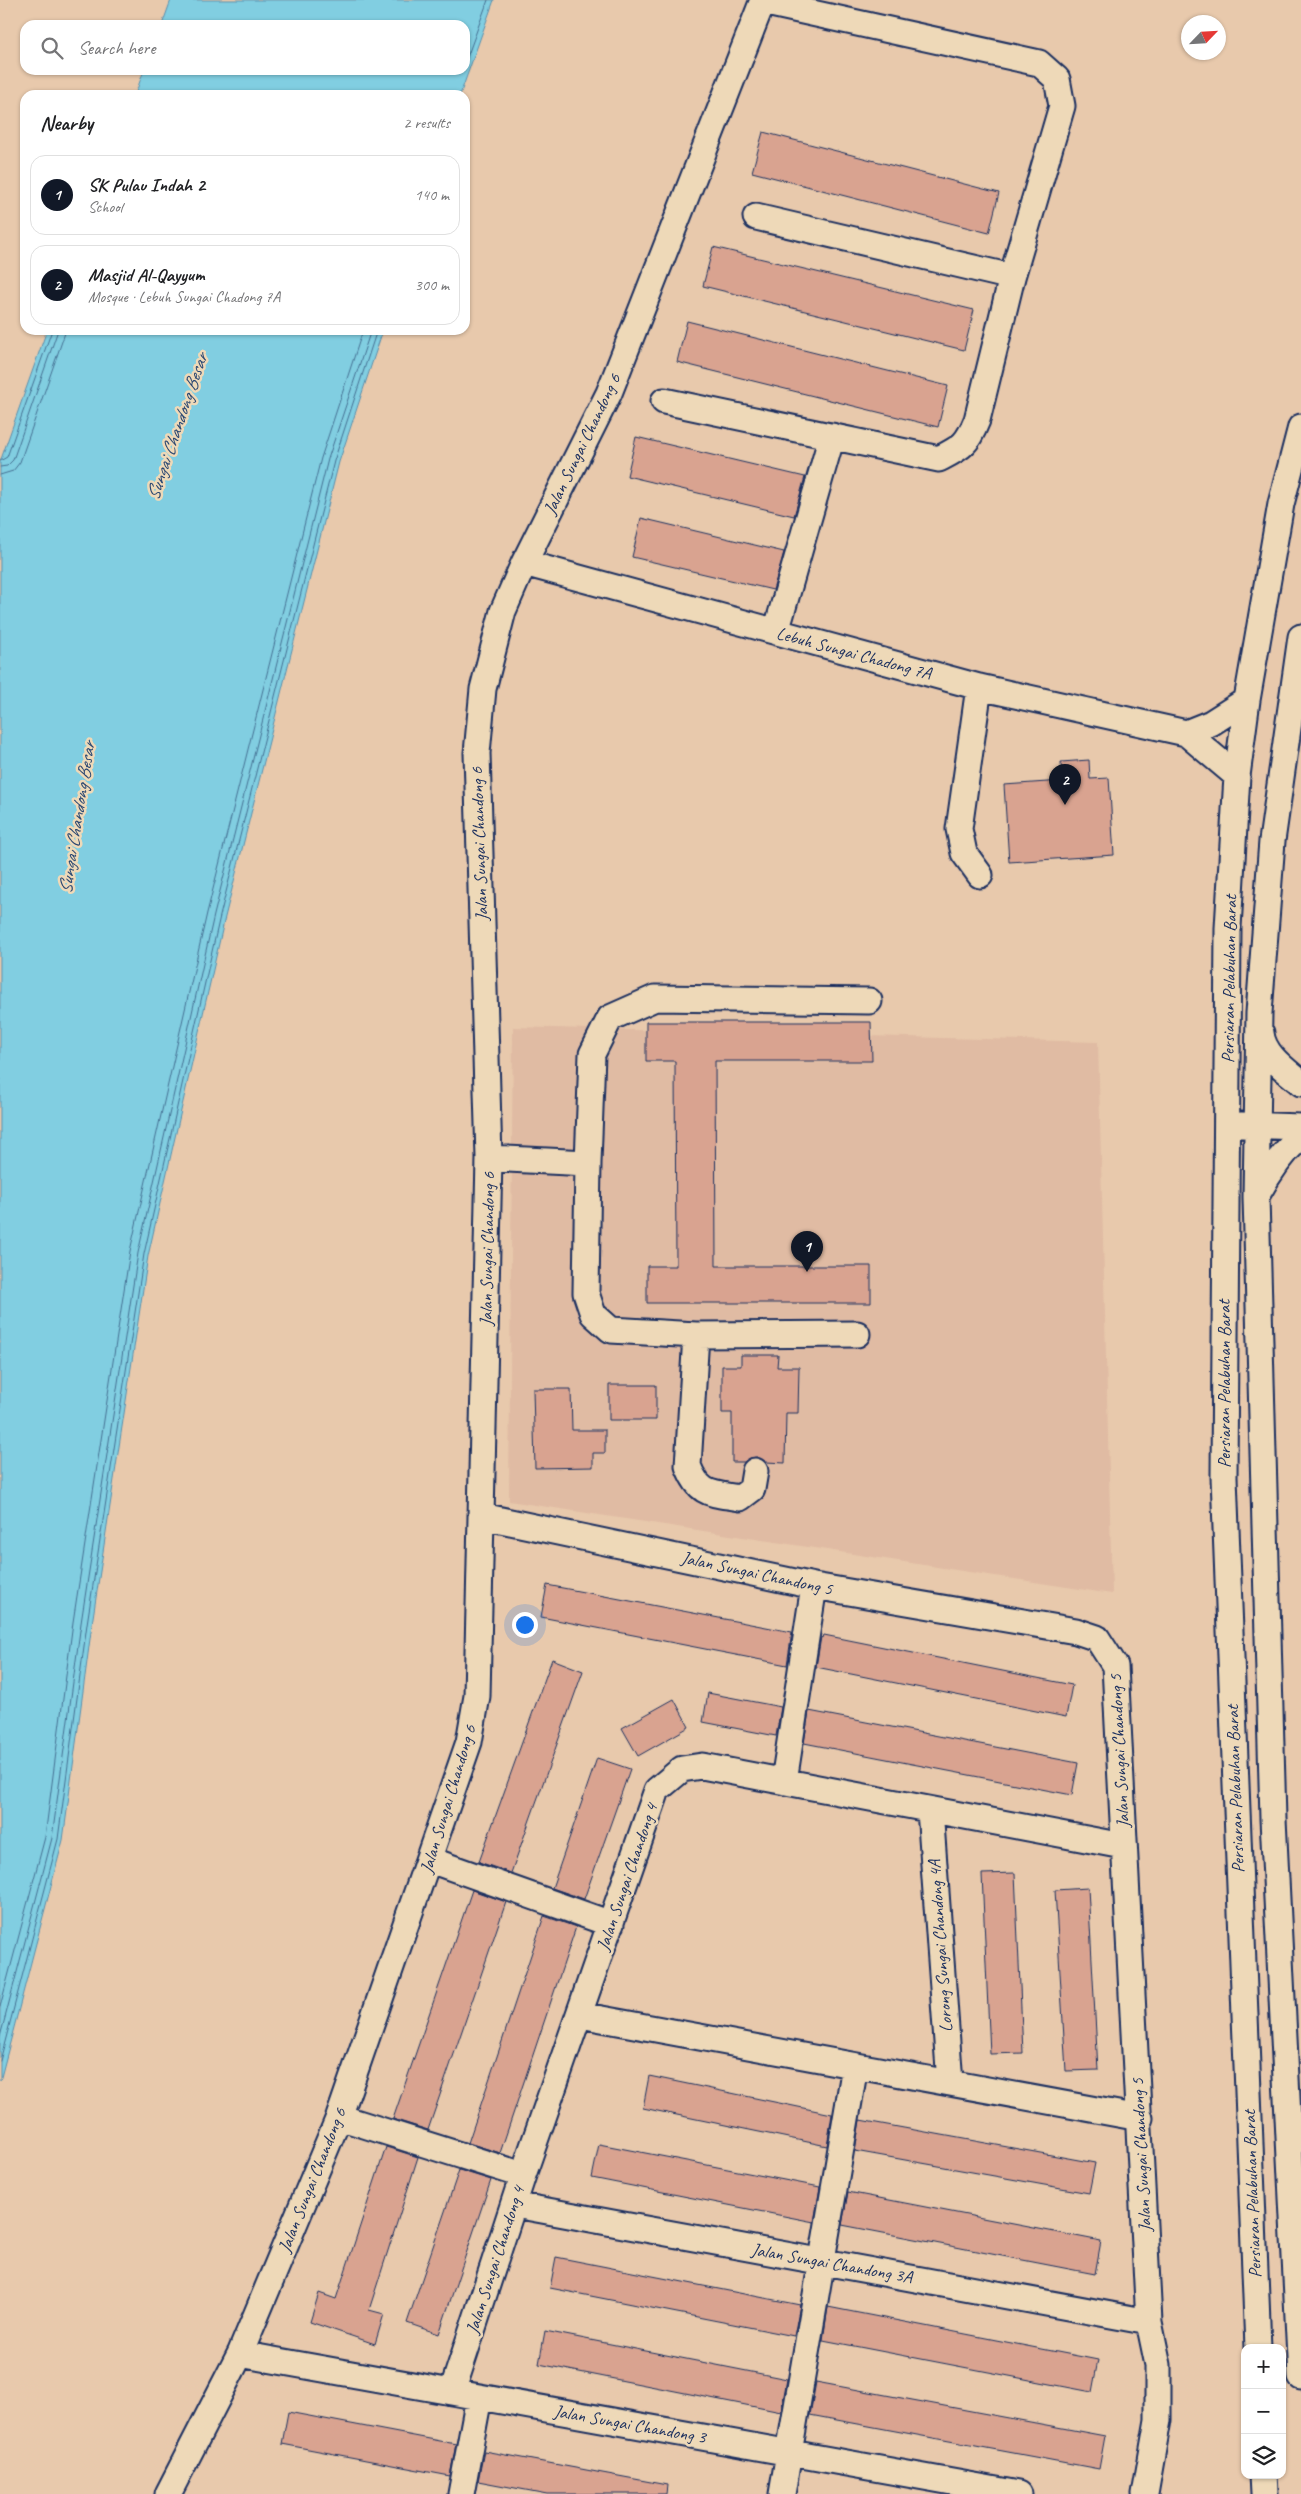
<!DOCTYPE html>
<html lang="en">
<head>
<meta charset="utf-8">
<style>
	:root { --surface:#fff; --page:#f2f2f2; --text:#202124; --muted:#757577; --line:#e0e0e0; --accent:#111827 }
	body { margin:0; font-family:Caveat,sans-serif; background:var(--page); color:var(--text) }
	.controls { position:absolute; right:15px; bottom:15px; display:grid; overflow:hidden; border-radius:10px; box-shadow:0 1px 4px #0004 }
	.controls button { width:45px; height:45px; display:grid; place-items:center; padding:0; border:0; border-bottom:1px solid var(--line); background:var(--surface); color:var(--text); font:25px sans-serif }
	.compass { position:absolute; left:1181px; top:15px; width:45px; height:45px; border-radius:50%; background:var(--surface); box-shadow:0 1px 4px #0004; rotate:65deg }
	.you { position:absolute; left:524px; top:1624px; width:18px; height:18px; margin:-12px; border:4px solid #fff; border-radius:50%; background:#1a73e8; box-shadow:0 0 0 8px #1a73e833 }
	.badge { display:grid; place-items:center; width:32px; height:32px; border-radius:50%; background:var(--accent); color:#fff; font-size:16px; font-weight:700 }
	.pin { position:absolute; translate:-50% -41px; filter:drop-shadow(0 1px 2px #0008) }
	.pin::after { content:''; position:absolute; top:26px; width:18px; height:15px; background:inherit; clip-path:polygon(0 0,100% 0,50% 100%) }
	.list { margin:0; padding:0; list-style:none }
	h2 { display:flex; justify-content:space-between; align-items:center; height:65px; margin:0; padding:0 20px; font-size:21px }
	h2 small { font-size:16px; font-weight:400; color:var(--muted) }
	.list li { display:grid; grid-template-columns:32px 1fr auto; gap:15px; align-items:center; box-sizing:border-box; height:80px; margin:0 10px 10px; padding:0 10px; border:1px solid var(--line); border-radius:15px }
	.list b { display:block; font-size:19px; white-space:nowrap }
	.list p { margin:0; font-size:16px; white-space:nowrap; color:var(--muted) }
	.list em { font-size:16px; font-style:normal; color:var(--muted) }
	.icon { flex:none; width:28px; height:28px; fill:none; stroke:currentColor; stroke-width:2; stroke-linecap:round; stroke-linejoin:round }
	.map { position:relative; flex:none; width:1301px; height:2494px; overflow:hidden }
	.search { position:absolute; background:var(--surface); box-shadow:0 1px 4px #0004; left:20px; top:20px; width:450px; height:55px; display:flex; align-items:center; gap:12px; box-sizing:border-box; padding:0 18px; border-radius:15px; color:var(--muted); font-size:19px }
	.panel { position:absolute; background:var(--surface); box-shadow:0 1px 4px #0004; left:20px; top:90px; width:450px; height:245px; border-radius:15px }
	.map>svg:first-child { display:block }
	.built { fill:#e0bba3 }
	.water { fill:#81cee1; stroke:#588ead }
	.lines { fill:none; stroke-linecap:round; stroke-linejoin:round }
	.shore { stroke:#446f92; stroke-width:1 }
	.building { fill:#d9a390; stroke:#1b2f5e }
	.minor-casing { stroke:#1b2f5e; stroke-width:29 }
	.minor { stroke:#eed9b8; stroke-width:25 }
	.labels { text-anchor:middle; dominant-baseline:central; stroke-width:5; stroke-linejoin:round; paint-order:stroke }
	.street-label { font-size:18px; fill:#1b2f5e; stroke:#eed9b8 }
	.water-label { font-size:19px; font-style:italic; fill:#2a4772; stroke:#eed9b8 }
</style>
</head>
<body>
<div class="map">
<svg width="1301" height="2494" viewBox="0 0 1301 2494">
	<rect width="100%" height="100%" fill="#e8c9ac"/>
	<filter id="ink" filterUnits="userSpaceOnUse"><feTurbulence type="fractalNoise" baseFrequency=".02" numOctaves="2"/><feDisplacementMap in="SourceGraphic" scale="10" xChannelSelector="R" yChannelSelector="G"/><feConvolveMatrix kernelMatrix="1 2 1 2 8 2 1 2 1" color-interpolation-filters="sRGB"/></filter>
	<g filter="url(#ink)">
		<path class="built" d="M513,1027l585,15 14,552 -603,-93z"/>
		<path class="water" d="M171,0h323l-34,95h-325l9,-25h321v-45h-303z
			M47,330h336l-44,132 -114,455 -77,339 -56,368 -29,216 -63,241v-1619z"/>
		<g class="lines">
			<path class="shore" d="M465,63l23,-63
				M0,461l7,-4 45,-127
				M0,467l7,-1 6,-6 45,-130
				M0,475l13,-4 7,-9 46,-132
				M0,2007l45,-170 28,-215 57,-371 77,-338 114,-455 42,-128
				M0,2037l52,-199 29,-215 57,-370 76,-338 114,-456 43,-129
				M0,2061l58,-222 29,-215 57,-370 76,-338 114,-455 43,-131"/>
		</g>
		<path class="building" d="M763,132l236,61 -10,40 -237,-61z
			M713,247l261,63 -10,40 -261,-64z
			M687,321l261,65 -10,41 -261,-65z
			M636,437l169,40 -11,39 -167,-40z
			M641,518l143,34 -11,38 -141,-33z
			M1089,760l1,19 19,-1 5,77 -105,7 -5,-77 58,-4 -1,-19z
			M646,1022h225l1,39h-157l1,205h155v37h-224v-37h29l-1,-205h-29z
			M741,1355h37l-1,12h22l-1,46h-12l-1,50 -19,-1 -9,-5 -7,1 -6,4h-12v-49h-10v-47h19z
			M609,1385h47v35h-47z
			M533,1389h38l1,41h33v23h-12v14l-58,1z
			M547,1585l245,47 -5,33 -246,-48z
			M824,1635l248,50 -6,32 -250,-50 5,-30 2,1z
			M552,1659l31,12 -72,202 -32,-11z
			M708,1693l73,14 -5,29 -73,-14z
			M674,1699l15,28 -51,29 -16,-28z
			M809,1711l269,52 -6,32 -268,-52z
			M597,1758l33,11 -46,130 -32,-11z
			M1015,1873l8,180 -33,1 -8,-180z
			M1088,1888l10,182 -32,1 -11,-181z
			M472,1890l34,12 -78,228 -35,-11z
			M544,1916l32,11 -76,226 -32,-10z
			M649,2076l183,38 -5,32 -184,-38z
			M860,2120l235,43 -6,30 -234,-42z
			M599,2144l221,43 -6,35 -222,-44z
			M386,2147l32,10 -49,153 15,4 -9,30 -65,-22 9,-29 17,6z
			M459,2170l32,10 -52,154 -32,-11z
			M848,2192l253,49 -6,33 -253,-49z
			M556,2257l244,48 -6,31 -244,-48z
			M828,2307l270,53 -6,32 -269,-52z
			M545,2331l242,48 -6,33 -242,-48z
			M816,2382l289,54 -6,33 -289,-54z
			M288,2412l168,32 -6,32 -168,-32z
			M484,2451l183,34 -1,9h-119l-69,-13z"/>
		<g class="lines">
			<g class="minor-casing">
				<path id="minor" d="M756,217l256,60
					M664,401l275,58c23,-12 28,-14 38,-39l35,-143 50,-171 -5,-27 -18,-16 -277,-61
					M524,563l455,124 207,46 51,43
					M776,632l56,-196
					M1301,637l-29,204 -13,172 -3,184 17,622 28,558
					M979,687l-20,142 5,24 16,22
					M1186,733l25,-10 36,-23
					M1261,1033c2,22 25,37 40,50
					M1241,1125l60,2
					M489,1158l99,5 -2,130 7,21 18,16 85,5 161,-1
					M588,1163l4,-109 18,-36 45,-20 214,3
					M1258,1193c12,-22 24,-40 43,-57
					M696,1335l-8,131c12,30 23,27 52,32l12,-9 3,-18
					M482,1516l332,70 262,45 21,7 18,28 34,656 9,43v55l-13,74
					M784,1781l30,-195
					M930,1810l20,273
					M430,1860l181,64
					M580,2015l560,103
					M339,2117l184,58
					M515,2205l634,117
					M1258,2348l-34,-871 4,-549 9,-152 10,-76 34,-196 20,-77
					M240,2354l779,140
					M452,2392l71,-217 134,-385 25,-21 20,-3 421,80
					M1263,2475l1,19
					M168,2494l72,-140 99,-237 130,-375 8,-46 12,-538 -12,-405 6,-64 20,-78 21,-48 85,-170 154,-393
					M461,2494l18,-97
					M782,2494l73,-428"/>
			</g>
			<use href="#minor" class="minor"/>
		</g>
	</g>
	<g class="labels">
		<g class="street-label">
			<text transform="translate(582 444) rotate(-64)">Jalan Sungai Chandong 6</text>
			<text transform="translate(854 653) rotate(15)">Lebuh Sungai Chadong 7A</text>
			<text transform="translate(479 844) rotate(-92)">Jalan Sungai Chandong 6</text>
			<text transform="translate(1229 979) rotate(-89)">Persiaran Pelabuhan Barat</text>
			<text transform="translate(487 1249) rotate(-89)">Jalan Sungai Chandong 6</text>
			<text transform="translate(1224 1384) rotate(-90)">Persiaran Pelabuhan Barat</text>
			<text transform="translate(757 1573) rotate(12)">Jalan Sungai Chandong 5</text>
			<text transform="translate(1119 1751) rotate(-93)">Jalan Sungai Chandong 5</text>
			<text transform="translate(1235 1789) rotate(-92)">Persiaran Pelabuhan Barat</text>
			<text transform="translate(448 1799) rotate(-73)">Jalan Sungai Chandong 6</text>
			<text transform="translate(627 1877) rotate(-71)">Jalan Sungai Chandong 4</text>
			<text transform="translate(940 1946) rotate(-94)">Lorong Sungai Chandong 4A</text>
			<text transform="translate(1141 2155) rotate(-93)">Jalan Sungai Chandong 5</text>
			<text transform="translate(312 2180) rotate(-68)">Jalan Sungai Chandong 6</text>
			<text transform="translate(1252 2194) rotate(-92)">Persiaran Pelabuhan Barat</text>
			<text transform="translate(495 2260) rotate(-72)">Jalan Sungai Chandong 4</text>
			<text transform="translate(832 2263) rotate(10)">Jalan Sungai Chandong 3A</text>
			<text transform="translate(630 2424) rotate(10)">Jalan Sungai Chandong 3</text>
		</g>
		<g class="water-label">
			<text transform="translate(177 427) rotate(-71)">Sungai Chandong Besar</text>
			<text transform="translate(77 818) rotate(-81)">Sungai Chandong Besar</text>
		</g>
	</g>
</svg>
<div class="controls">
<button>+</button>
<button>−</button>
<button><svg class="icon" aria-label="layers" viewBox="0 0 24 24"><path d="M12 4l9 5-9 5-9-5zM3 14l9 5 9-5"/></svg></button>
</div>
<svg class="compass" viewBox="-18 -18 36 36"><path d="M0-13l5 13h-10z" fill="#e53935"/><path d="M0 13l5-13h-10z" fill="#757577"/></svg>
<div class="you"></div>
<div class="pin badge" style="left:807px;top:1272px">1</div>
<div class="pin badge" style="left:1065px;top:805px">2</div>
<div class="search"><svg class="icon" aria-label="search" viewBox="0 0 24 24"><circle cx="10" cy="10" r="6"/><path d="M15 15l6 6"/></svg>Search here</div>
<section class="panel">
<h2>Nearby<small>2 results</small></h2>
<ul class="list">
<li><span class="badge">1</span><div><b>SK Pulau Indah 2</b><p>School</p></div><em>140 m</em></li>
<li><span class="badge">2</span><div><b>Masjid Al-Qayyum</b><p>Mosque · Lebuh Sungai Chadong 7A</p></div><em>300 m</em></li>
</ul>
</section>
</div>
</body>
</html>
